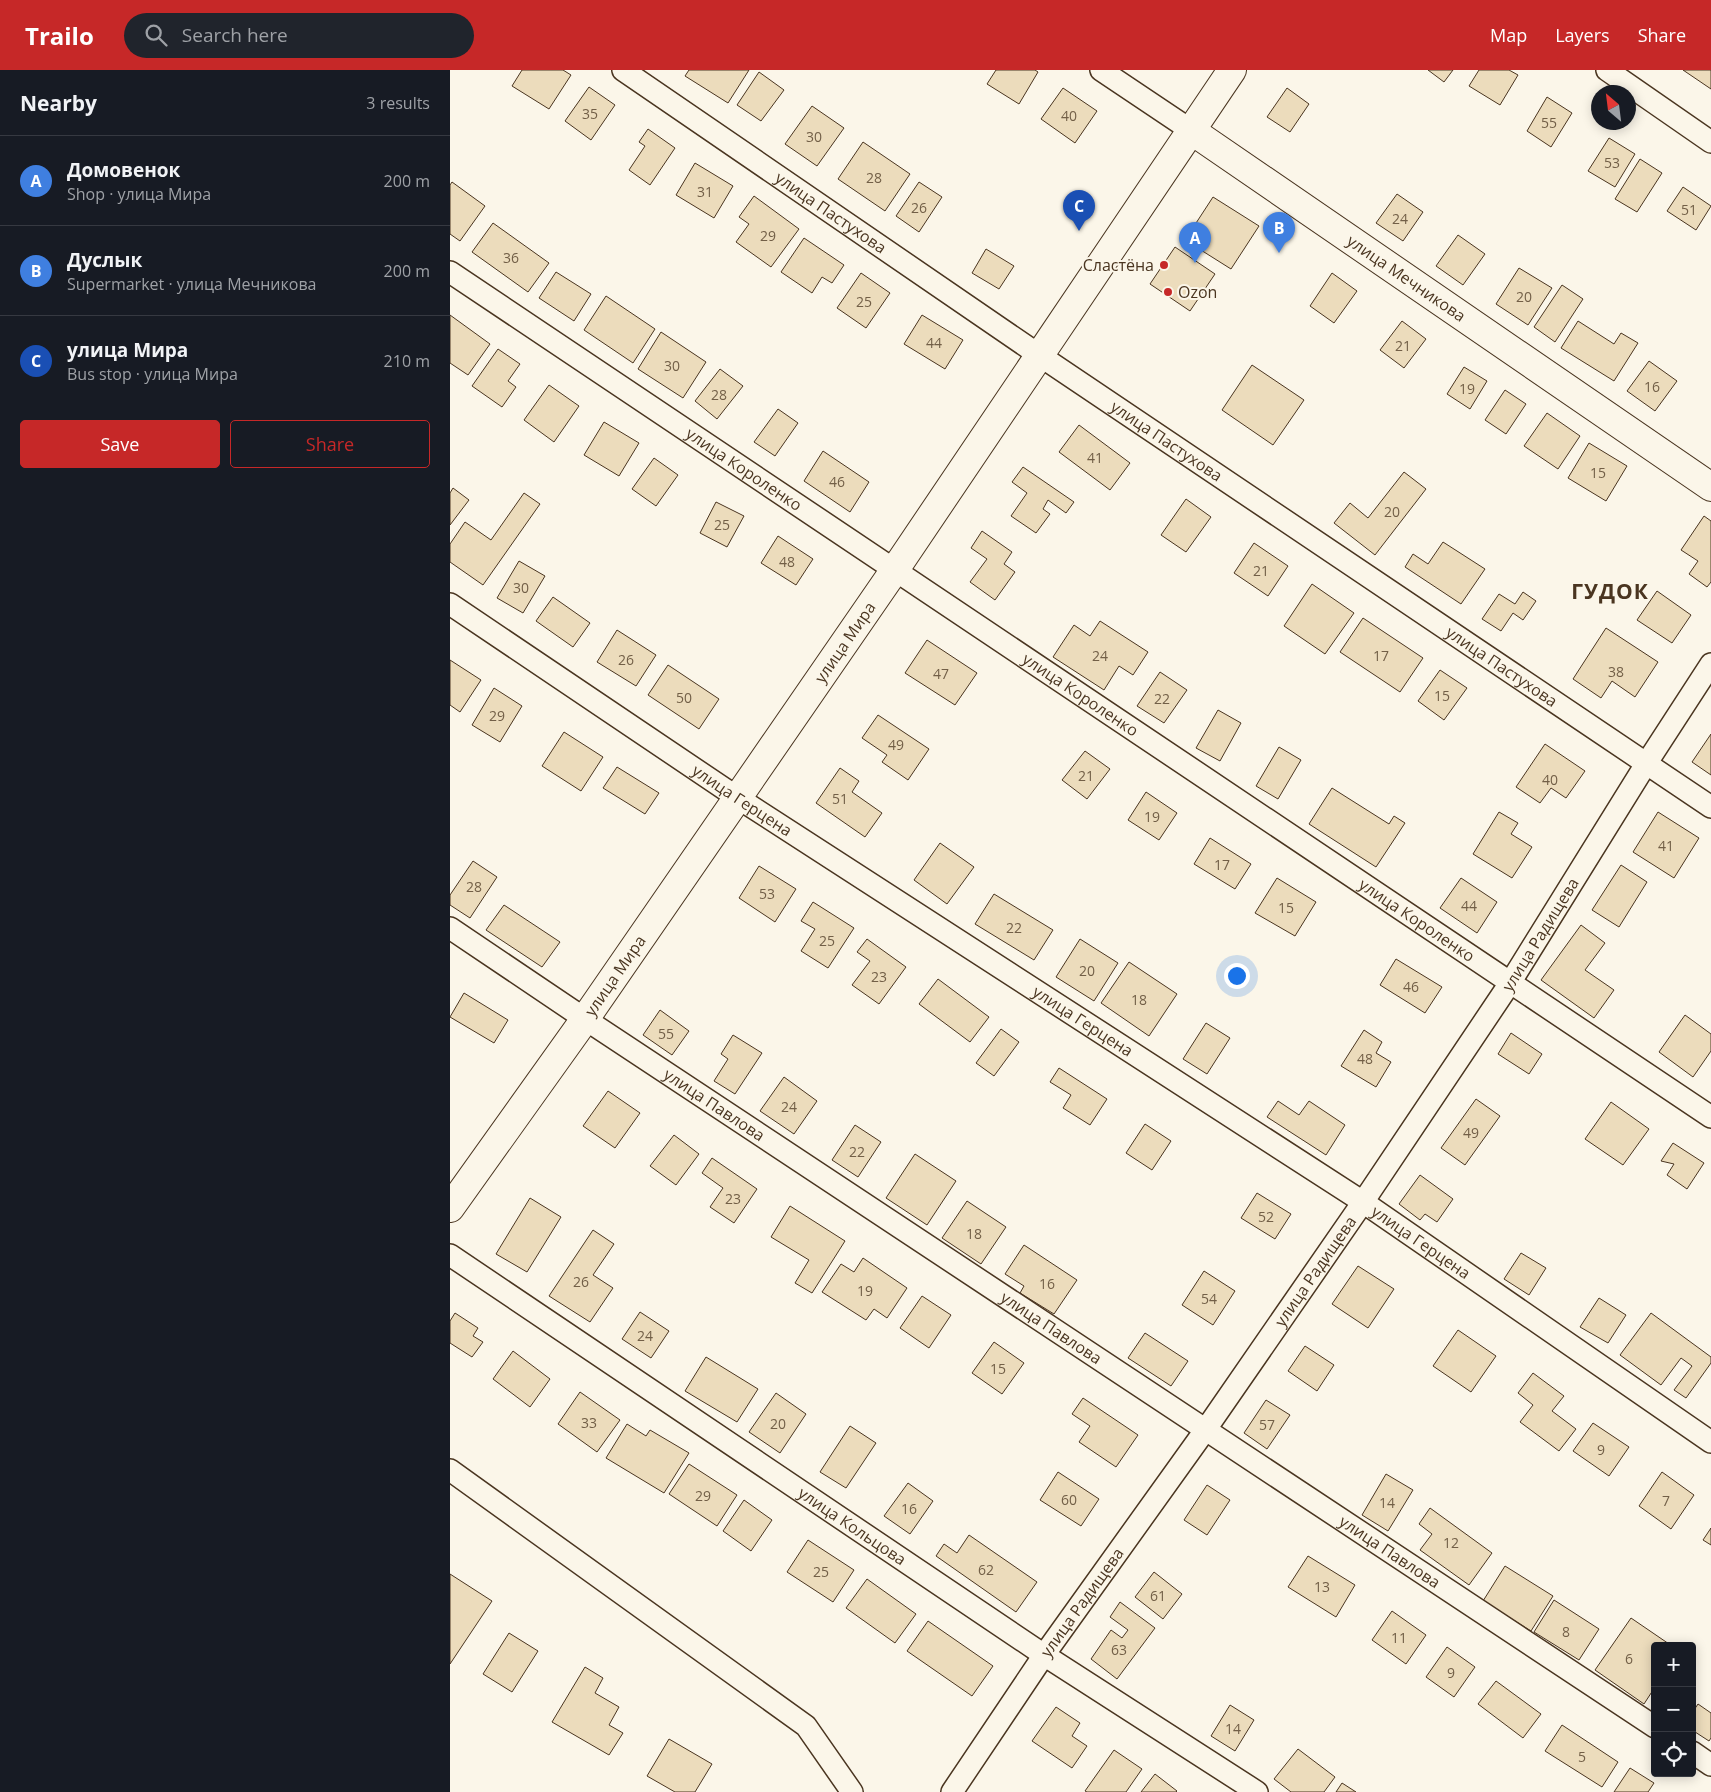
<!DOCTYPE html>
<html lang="en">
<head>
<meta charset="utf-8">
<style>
	:root { --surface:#171b24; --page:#20242c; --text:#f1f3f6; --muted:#9ea1a6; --line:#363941; --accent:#c62828 }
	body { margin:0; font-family:"Open Sans",sans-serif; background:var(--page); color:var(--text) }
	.controls { position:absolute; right:15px; bottom:15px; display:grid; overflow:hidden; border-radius:5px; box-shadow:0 2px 12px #0003 }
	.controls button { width:45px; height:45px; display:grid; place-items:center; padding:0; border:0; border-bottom:1px solid var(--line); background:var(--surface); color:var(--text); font:25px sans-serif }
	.compass { position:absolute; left:1141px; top:15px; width:45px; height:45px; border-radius:50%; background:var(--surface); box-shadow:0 2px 12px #0003; rotate:332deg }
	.you { position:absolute; left:786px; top:905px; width:18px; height:18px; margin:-12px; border:4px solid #fff; border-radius:50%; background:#1a73e8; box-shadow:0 0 0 8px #1a73e833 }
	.badge { display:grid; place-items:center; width:32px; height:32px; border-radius:50%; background:var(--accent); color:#fff; font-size:16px; font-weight:700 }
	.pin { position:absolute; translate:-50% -41px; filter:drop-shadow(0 1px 2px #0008) }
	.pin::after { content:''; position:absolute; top:26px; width:18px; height:15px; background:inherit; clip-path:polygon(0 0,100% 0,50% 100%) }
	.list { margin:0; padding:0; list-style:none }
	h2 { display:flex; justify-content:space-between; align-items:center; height:65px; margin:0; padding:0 20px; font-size:21px }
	h2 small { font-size:16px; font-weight:400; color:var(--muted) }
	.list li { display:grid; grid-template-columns:32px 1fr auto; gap:15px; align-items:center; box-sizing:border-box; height:90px; padding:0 20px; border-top:1px solid var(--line) }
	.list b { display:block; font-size:19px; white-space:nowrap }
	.list p { margin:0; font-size:16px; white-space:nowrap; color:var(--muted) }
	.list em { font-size:16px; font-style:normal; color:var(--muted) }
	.actions { display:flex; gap:10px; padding:15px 20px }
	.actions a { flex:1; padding:11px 0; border:1px solid var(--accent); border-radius:5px; text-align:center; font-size:18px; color:var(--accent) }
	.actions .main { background:var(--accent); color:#fff }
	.icon { flex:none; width:28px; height:28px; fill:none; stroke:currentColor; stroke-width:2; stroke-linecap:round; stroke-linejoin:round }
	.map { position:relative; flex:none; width:1261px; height:1722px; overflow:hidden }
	header { display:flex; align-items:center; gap:30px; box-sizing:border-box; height:70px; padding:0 25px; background:var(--accent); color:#fff }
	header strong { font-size:24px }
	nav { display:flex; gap:28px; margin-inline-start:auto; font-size:18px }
	.search { width:350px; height:45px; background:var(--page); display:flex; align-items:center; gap:12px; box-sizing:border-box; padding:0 18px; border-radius:28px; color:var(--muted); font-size:19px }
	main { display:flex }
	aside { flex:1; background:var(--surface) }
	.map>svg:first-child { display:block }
	.building { fill:#ecdcbc; stroke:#4a3520 }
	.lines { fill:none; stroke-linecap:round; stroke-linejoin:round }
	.minor-casing { stroke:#4a3520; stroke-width:24 }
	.secondary-casing { stroke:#4a3520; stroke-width:30 }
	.minor { stroke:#fbf6e9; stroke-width:21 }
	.secondary { stroke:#fbf6e9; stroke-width:28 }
	.poi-dot { fill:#c62828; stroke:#fbf6e9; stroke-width:2 }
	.labels { text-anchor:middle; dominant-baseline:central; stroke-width:4; stroke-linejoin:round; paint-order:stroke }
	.number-label { font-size:14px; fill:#725f47 }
	.street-label { font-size:16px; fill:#4a3520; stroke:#fbf6e9 }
	.poi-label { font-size:16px; fill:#4a3520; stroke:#fbf6e9; text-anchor:end }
	.district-label { font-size:21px; font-weight:bold; letter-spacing:1px; fill:#4a3520; stroke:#fbf6e9 }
</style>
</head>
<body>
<header>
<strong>Trailo</strong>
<div class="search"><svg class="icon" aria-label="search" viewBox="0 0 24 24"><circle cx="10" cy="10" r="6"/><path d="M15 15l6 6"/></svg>Search here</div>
<nav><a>Map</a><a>Layers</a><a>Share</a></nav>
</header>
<main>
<aside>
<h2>Nearby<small>3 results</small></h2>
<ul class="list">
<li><span class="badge" style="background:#3f7fe0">A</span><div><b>Домовенок</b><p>Shop · улица Мира</p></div><em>200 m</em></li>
<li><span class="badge" style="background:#3f7fe0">B</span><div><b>Дуслык</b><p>Supermarket · улица Мечникова</p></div><em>200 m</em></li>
<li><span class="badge" style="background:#1a4fb4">C</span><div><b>улица Мира</b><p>Bus stop · улица Мира</p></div><em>210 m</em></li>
</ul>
<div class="actions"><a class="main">Save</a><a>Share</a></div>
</aside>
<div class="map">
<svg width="1261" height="1722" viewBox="0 0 1261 1722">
	<rect width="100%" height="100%" fill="#fbf6e9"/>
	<path class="building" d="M72,0h41l8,5 -22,34 -37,-23z
		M239,0h60l-21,33 -43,-27z
		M546,0h39l3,2 -19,32 -32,-20z
		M978,0h25l-9,12z
		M1029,0h30l9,5 -18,30 -31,-19z
		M1233,0h28v19z
		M309,2l25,18 -23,31 -24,-16z
		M139,17l26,18 -24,35 -26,-19z
		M613,18l34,23 -22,32 -34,-24z
		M837,18l22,16 -19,28 -23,-15z
		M1097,27l25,16 -21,34 -24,-16z
		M362,36l32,22 -27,38 -32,-22z
		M198,59l27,19 -25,37 -21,-15 16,-24 -6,-4z
		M1159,68l26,16 -20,33 -27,-16z
		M413,72l47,32 -25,37 -47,-32z
		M1190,89l22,14 -25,39 -22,-13z
		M245,93l38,23 -19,32 -38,-23z
		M2,112l33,24 -25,35 -10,-7v-49z
		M469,112l23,15 -23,35 -23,-16z
		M1233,117l28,19 -15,24 -29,-19z
		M947,124l26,18 -20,29 -27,-18z
		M304,126l45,33 -28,38 -35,-25 13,-18 -10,-7z
		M763,127l46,29 -28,43 -46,-29z
		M43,153l56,40 -21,29 -56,-40z
		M1008,165l27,19 -22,31 -27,-19z
		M354,168l40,27 -12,18 -10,-6 -10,16 -31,-21z
		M725,177l40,27 -25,37 -40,-27z
		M536,179l28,17 -15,23 -27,-16z
		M1069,198l33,20 -24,37 -32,-21z
		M106,202l35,22 -17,27 -35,-23z
		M411,203l29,20 -24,35 -29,-20z
		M882,203l25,18 -23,32 -24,-17z
		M1112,215l21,14 -28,43 -21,-15z
		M156,226l49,33 -22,34 -49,-33z
		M0,245l40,29 -22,31 -18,-12z
		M472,245l41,25 -18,29 -41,-25z
		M952,251l24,18 -22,29 -24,-18z
		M1128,251l36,23 7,-11 17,10 -24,38 -53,-33z
		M211,262l45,30 -23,36 -45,-29z
		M48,279l22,15 -12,17 8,6 -14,20 -30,-21z
		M1199,291l28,20 -22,30 -28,-20z
		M802,295l52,35 -31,45 -51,-35z
		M1014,297l23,14 -17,28 -23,-15z
		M270,299l23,17 -26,33 -22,-18z
		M99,315l30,21 -25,36 -30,-22z
		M1055,320l21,14 -20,30 -21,-14z
		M328,339l20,14 -23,33 -21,-14z
		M1097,343l33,23 -22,33 -34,-23z
		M154,352l35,21 -20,33 -35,-21z
		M629,355l51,38 -20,27 -51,-38z
		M1139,373l38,23 -21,35 -38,-23z
		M373,381l46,31 -19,30 -46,-31z
		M204,388l24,17 -22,31 -24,-17z
		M573,397l51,35 -8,11 -18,-13 -5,9 7,5 -14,19 -25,-17 16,-23 -15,-11z
		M954,402l22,17 -51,66 -41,-32 16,-20 18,15z
		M3,418l16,12 -19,25v-32z
		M74,423l16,11 -57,81 -33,-23v-18l15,-22 26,18z
		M736,429l25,18 -25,35 -25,-17z
		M266,432l28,14 -17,31 -27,-14z
		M1254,446l7,5v61l-4,5 -18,-13 9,-13 -17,-11z
		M532,461l30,21 -8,12 11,8 -20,28 -25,-18 17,-23 -16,-11z
		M328,466l35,23 -17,26 -35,-22z
		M993,472l42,27 -24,35 -56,-37 8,-13 15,10z
		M804,473l34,23 -20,30 -34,-23z
		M69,491l26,15 -22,37 -26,-15z
		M862,514l42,29 -29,41 -41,-28z
		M1207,521l34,24 -19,28 -35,-23z
		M1073,522l13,9 -13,19 -10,-7 -12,18 -19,-12 17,-25 16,10z
		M103,527l37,26 -17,24 -37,-26z
		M913,548l60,40 -23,34 -60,-40z
		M650,551l48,31 -15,23 -14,-9 -15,24 -51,-33 21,-32 16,11z
		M1156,558l52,34 -23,35 -23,-16 -11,17 -28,-19z
		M167,560l39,25 -20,31 -39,-24z
		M477,570l50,33 -22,32 -50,-32z
		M0,590l31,20 -21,32 -10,-7z
		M218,595l51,34 -20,30 -51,-34z
		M990,600l27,18 -23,32 -26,-19z
		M710,602l27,18 -23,33 -27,-17z
		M44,618l28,18 -22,36 -28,-17z
		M768,640l23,13 -21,38 -24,-13z
		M428,645l51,34 -21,31 -26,-18 5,-7 -25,-17z
		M114,662l39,25 -22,34 -39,-25z
		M1261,664v41l-19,-13z
		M1095,674l40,27 -19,27 -15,-10 -11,15 -24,-16z
		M829,677l22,13 -23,39 -22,-13z
		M635,681l25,18 -23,30 -25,-19z
		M167,697l42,26 -14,21 -42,-26z
		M390,698l19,13 -7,11 30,21 -17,24 -49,-34z
		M882,718l57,36 5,-8 11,7 -29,44 -67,-43z
		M696,722l31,21 -18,27 -31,-20z
		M1049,742l19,11 -7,11 21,13 -20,31 -39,-24z
		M1208,742l41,26 -25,40 -41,-26z
		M760,768l41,26 -16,25 -41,-25z
		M490,773l34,24 -27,37 -33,-24z
		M23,791l24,16 -27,41 -20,-13v-10z
		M1171,795l26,17 -28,45 -27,-17z
		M309,796l37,23 -21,33 -36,-24z
		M827,808l39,24 -21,34 -40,-23z
		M1011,808l36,24 -20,31 -37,-25z
		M544,824l59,36 -19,30 -59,-36z
		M363,832l41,26 -26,40 -27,-17 14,-22 -14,-8z
		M54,835l56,37 -18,25 -56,-37z
		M1131,855l24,18 -20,27 29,20 -20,28 -53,-38z
		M417,869l39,28 -27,37 -27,-19 18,-24 -13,-9z
		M630,869l38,24 -24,38 -38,-24z
		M946,889l46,28 -17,26 -45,-28z
		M679,892l48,32 -28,42 -48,-33z
		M488,909l51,38 -19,25 -51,-38z
		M14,923l44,27 -14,23 -44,-26z
		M210,940l29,21 -17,24 -29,-20z
		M1235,945l26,19v17l-18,26 -34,-25z
		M756,953l24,15 -23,36 -24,-15z
		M551,959l18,13 -25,34 -18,-13z
		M914,960l18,12 -6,11 15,9 -15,25 -35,-21z
		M1061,963l31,21 -13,20 -31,-20z
		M283,965l29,18 -27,41 -21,-13 14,-22 -7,-5z
		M609,998l48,31 -17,26 -27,-17 8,-13 -21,-13z
		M334,1007l33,24 -23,33 -34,-23z
		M158,1021l32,22 -25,35 -32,-22z
		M1026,1029l24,17 -35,49 -24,-17z
		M828,1031l21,14 10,-14 36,24 -19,30 -59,-38z
		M1161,1032l38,27 -26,36 -38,-26z
		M695,1054l26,17 -19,29 -26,-17z
		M405,1055l26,17 -23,35 -26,-17z
		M224,1065l25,19 -23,31 -26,-19z
		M1223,1073l31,20 -17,26 -20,-14 7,-11 -13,-3z
		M465,1084l41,27 -29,44 -41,-27z
		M262,1088l45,31 -23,34 -24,-16 13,-19 -21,-15z
		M970,1105l33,24 -16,23 -12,-8 -5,6 -21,-16z
		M807,1123l34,21 -16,25 -34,-21z
		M80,1128l31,19 -34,55 -31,-18z
		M517,1131l39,26 -25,37 -39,-26z
		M340,1136l55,35 -33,52 -17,-10 14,-23 -38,-23z
		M143,1160l21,14 -21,31 20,13 -23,34 -41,-26z
		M574,1175l53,35 -23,34 -34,-21 4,-7 -19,-12z
		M1071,1183l25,15 -17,27 -25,-16z
		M413,1188l44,30 -20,30 -13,-9 -8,11 -44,-28 19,-28 13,8z
		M908,1196l36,23 -26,39 -36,-24z
		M754,1201l31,20 -22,34 -31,-20z
		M472,1226l29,19 -22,33 -29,-20z
		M1149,1228l27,17 -18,28 -28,-16z
		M190,1242l29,19 -18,27 -29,-19z
		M5,1243l23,15 -5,8 10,6 -11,15 -22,-14v-22z
		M1201,1243l60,44v6l-25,35 -12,-8 18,-24 -11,-8 -20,27 -41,-30z
		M1008,1260l38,26 -25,36 -38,-26z
		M695,1263l43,28 -17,25 -43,-28z
		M544,1272l30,21 -22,31 -30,-21z
		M855,1276l29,19 -17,26 -29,-20z
		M63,1281l37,28 -20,28 -37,-28z
		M256,1287l52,32 -21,33 -52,-31z
		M1083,1303l31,23 -12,15 24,18 -17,22 -39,-29 13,-17 -15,-12z
		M130,1322l40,28 -23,32 -39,-28z
		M326,1323l30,21 -26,39 -31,-21z
		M633,1328l55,37 -22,32 -37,-25 11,-16 -18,-12z
		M816,1330l24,15 -23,34 -23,-16z
		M1143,1353l36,24 -20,29 -36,-25z
		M177,1354l19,12 4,-6 39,23 -25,40 -58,-35z
		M400,1356l26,17 -30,45 -26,-16z
		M239,1394l48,31 -20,31 -48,-32z
		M608,1402l41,27 -18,27 -41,-26z
		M1212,1402l32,23 -23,34 -32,-23z
		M936,1404l27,16 -25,41 -26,-16z
		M458,1413l25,18 -23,33 -26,-18z
		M757,1415l23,15 -23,35 -23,-15z
		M294,1430l28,20 -21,31 -28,-20z
		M980,1438l62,45 -23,32 -49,-35 12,-16 -13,-10z
		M1261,1458v17l-8,-5z
		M519,1465l68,47 -21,30 -80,-56 8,-12 13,9z
		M358,1470l46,30 -21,32 -46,-30z
		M858,1486l47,29 -19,32 -48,-30z
		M1055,1496l48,30 -22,35 -48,-30z
		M704,1502l28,22 -19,25 -28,-22z
		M0,1504l42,27 -42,63z
		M417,1509l49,35 -21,29 -49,-35z
		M1104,1530l45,29 -20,31 -45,-28z
		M670,1532l35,26 -38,51 -26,-20 20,-29 11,8 6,-8 -18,-13z
		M942,1541l34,24 -20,29 -34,-24z
		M1181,1548l41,28h-17v41l-11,17 -49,-34z
		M478,1551l65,45 -21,30 -65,-45z
		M59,1563l29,18 -26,41 -29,-18z
		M997,1577l28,20 -21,30 -28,-20z
		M135,1597l18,11 -8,15 24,14 -10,18 14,8 -14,22 -57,-33z
		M1046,1611l45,33 -18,24 -45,-34z
		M1248,1634l13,9v25l-2,3 -17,-11v-17z
		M780,1635l24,15 -19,31 -24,-15z
		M606,1637l24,16 -8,13 15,10 -15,22 -40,-27z
		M1112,1655l56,37 -16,25 -57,-36z
		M219,1669l43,25 -17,28h-20l-28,-16z
		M848,1679l37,28 -11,15h-33l-17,-13z
		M664,1680l28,19 -16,23h-39l-2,-1z
		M1180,1698l24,15 -6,9h-34z
		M705,1704l22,17 -1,1h-35z
		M892,1713l14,9h-20z"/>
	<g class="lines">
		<g class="minor-casing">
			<g id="minor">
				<path id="s1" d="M173,0l416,285 672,452"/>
				<path d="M651,0l91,61"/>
				<path d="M1157,0l104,72"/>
				<path id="s2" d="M0,202l1261,845"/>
				<path id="s3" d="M0,534l288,194 625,404 348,240"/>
				<path id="s4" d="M0,858l135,91 1070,708"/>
				<path id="s5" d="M0,1185l594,400 213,137"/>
				<path d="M0,1400l356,256 46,66"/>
				<path d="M1242,1682l19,13"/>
				<path id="s6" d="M502,1722l92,-137 162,-226 157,-227 147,-219 136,-219 65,-100"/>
			</g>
		</g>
		<g class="secondary-casing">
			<g id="secondary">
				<path id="s7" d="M742,61l519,356"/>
				<path id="s8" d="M0,1138l135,-189 309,-448 338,-501"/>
			</g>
		</g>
		<use href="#minor" class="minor"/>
		<use href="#secondary" class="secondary"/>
	</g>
	<g class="poi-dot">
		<circle cx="714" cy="195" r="5"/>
		<circle cx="718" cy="222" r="5"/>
	</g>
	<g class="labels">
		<g class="number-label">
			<text x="140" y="43">35</text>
			<text x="619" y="45">40</text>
			<text x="1099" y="52">55</text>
			<text x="364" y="66">30</text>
			<text x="1162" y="92">53</text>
			<text x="424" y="107">28</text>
			<text x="255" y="121">31</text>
			<text x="469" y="137">26</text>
			<text x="1239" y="139">51</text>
			<text x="950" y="148">24</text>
			<text x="318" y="165">29</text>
			<text x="61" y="187">36</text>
			<text x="1074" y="226">20</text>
			<text x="414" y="231">25</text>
			<text x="484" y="272">44</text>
			<text x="953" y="275">21</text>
			<text x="222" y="295">30</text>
			<text x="1202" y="316">16</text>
			<text x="1017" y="318">19</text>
			<text x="269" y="324">28</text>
			<text x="645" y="387">41</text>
			<text x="1148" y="402">15</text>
			<text x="387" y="411">46</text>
			<text x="942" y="441">20</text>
			<text x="272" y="454">25</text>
			<text x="337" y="491">48</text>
			<text x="811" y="500">21</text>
			<text x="71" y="517">30</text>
			<text x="650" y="585">24</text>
			<text x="931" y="585">17</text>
			<text x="176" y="589">26</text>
			<text x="1166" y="601">38</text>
			<text x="491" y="603">47</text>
			<text x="992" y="625">15</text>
			<text x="234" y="627">50</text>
			<text x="712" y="628">22</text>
			<text x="47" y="645">29</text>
			<text x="446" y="674">49</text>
			<text x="636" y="705">21</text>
			<text x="1100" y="709">40</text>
			<text x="390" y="728">51</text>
			<text x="702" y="746">19</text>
			<text x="1216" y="775">41</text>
			<text x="772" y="794">17</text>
			<text x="24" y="816">28</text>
			<text x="317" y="823">53</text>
			<text x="1019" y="835">44</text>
			<text x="836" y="837">15</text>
			<text x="564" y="857">22</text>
			<text x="377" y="870">25</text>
			<text x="637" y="900">20</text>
			<text x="429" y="906">23</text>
			<text x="961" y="916">46</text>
			<text x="689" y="929">18</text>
			<text x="216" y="963">55</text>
			<text x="915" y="988">48</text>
			<text x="339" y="1036">24</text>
			<text x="1021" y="1062">49</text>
			<text x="407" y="1081">22</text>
			<text x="283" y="1128">23</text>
			<text x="816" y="1146">52</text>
			<text x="524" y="1163">18</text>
			<text x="131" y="1211">26</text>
			<text x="597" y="1213">16</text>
			<text x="415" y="1220">19</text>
			<text x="759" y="1228">54</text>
			<text x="195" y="1265">24</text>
			<text x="548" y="1298">15</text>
			<text x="139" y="1352">33</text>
			<text x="328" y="1353">20</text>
			<text x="817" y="1354">57</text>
			<text x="1151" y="1379">9</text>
			<text x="253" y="1425">29</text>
			<text x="619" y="1429">60</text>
			<text x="1216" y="1430">7</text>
			<text x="937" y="1432">14</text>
			<text x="459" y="1438">16</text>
			<text x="1001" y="1472">12</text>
			<text x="536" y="1499">62</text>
			<text x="371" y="1501">25</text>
			<text x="872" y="1516">13</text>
			<text x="708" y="1525">61</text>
			<text x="1116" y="1561">8</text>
			<text x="949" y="1567">11</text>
			<text x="669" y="1579">63</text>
			<text x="1179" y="1588">6</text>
			<text x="1001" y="1602">9</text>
			<text x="783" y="1658">14</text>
			<text x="1132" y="1686">5</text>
		</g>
		<g class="street-label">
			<text stroke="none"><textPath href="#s1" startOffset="252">улица Пастухова</textPath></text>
			<text stroke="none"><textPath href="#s7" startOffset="260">улица Мечникова</textPath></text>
			<text stroke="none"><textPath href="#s1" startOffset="658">улица Пастухова</textPath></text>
			<text stroke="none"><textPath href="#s2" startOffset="354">улица Короленко</textPath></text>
			<text stroke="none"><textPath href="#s8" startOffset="690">улица Мира</textPath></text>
			<text stroke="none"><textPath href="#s1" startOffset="1062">улица Пастухова</textPath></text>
			<text stroke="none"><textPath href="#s2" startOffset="759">улица Короленко</textPath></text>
			<text stroke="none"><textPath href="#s3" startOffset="352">улица Герцена</textPath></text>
			<text stroke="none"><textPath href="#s2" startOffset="1164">улица Короленко</textPath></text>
			<text stroke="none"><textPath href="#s6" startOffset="1040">улица Радищева</textPath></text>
			<text stroke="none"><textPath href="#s8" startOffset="285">улица Мира</textPath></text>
			<text stroke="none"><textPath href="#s3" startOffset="758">улица Герцена</textPath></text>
			<text stroke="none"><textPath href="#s4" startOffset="318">улица Павлова</textPath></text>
			<text stroke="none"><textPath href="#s3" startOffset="1162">улица Герцена</textPath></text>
			<text stroke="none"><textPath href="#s6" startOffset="635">улица Радищева</textPath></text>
			<text stroke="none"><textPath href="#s4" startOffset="722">улица Павлова</textPath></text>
			<text stroke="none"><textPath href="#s5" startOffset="485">улица Кольцова</textPath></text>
			<text stroke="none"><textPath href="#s4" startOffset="1128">улица Павлова</textPath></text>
			<text stroke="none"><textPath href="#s6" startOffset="230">улица Радищева</textPath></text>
		</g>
		<g class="poi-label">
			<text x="704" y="195">Сластёна</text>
			<text x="728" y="222" text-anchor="start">Ozon</text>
		</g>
		<g class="district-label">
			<text x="1160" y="521">ГУДОК</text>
		</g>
	</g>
</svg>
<div class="controls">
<button>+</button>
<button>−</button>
<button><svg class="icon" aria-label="locate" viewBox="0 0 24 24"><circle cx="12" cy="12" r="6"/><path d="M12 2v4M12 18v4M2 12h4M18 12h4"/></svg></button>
</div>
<svg class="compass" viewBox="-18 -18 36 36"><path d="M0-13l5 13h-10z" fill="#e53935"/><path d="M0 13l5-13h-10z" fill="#9ea1a6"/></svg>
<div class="you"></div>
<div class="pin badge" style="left:745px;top:193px;background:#3f7fe0">A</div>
<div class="pin badge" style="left:829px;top:183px;background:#3f7fe0">B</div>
<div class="pin badge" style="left:629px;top:161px;background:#1a4fb4">C</div>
</div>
</main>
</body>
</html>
